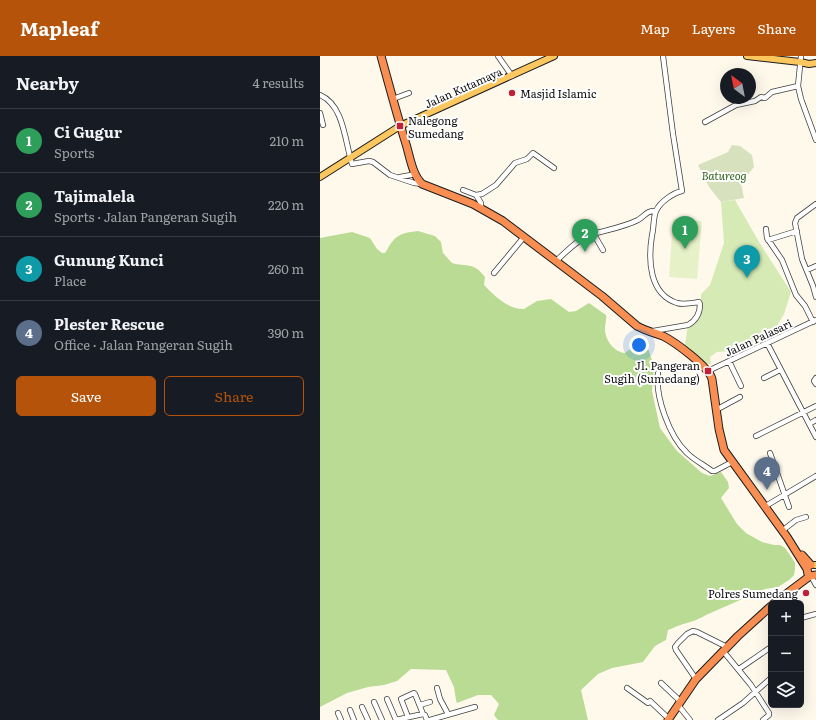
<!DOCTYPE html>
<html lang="en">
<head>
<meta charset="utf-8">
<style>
	:root { --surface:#171b24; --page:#242831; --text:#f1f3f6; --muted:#9ea1a6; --line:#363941; --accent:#b45309 }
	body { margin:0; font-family:Literata,serif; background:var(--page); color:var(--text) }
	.controls { position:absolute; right:12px; bottom:12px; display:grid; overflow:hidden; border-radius:6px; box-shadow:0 4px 16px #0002 }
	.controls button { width:36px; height:36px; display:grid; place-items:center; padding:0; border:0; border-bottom:1px solid var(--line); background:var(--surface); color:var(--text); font:20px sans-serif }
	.compass { position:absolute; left:400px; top:12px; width:36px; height:36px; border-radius:50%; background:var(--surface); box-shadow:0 4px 16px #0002; rotate:328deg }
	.you { position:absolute; left:319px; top:289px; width:14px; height:14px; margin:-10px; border:3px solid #fff; border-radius:50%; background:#1a73e8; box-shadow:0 0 0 6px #1a73e833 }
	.badge { display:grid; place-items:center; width:26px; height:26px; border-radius:50%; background:var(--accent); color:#fff; font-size:13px; font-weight:700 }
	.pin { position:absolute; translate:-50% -33px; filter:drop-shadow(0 1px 2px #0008) }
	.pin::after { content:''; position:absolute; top:21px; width:14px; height:12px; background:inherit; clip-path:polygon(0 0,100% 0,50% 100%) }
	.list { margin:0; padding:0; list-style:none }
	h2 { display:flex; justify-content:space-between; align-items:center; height:52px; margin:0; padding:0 16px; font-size:17px }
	h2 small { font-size:13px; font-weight:400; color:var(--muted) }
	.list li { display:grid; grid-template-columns:26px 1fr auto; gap:12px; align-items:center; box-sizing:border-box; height:64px; padding:0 16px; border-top:1px solid var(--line) }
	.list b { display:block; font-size:15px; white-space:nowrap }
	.list p { margin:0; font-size:13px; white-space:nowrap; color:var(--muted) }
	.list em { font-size:13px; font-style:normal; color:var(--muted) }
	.actions { display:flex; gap:8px; padding:12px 16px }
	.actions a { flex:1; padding:9px 0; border:1px solid var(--accent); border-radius:6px; text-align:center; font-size:14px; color:var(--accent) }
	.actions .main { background:var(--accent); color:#fff }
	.icon { flex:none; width:22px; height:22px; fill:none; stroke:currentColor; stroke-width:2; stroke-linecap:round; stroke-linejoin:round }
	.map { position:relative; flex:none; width:496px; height:664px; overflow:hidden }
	header { display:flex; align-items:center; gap:24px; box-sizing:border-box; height:56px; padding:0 20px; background:var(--accent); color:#fff }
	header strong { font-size:19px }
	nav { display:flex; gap:22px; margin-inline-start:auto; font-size:14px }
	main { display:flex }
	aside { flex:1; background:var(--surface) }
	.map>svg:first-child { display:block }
	.green { fill:#d5eab5 }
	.forest { fill:#badb94 }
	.cemetery { fill:#d8e1bd }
	.pitch { fill:#e6f1c7 }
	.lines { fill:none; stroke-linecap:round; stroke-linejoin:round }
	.minor-casing { stroke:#3f3f3f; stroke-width:6 }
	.major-casing { stroke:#1d1d1d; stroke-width:8 }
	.highway-casing { stroke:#1d1d1d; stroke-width:9 }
	.minor { stroke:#fff; stroke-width:4.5 }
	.major { stroke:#fcc75f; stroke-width:6 }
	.highway { stroke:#f88e51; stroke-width:7 }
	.poi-dot { fill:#c02137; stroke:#fff; stroke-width:1.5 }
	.labels { text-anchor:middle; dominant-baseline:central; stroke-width:4; stroke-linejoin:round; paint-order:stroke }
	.street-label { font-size:11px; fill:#0c0c0c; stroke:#fff }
	.poi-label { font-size:11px; fill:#0c0c0c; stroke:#fff; text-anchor:start }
	.park-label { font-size:11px; font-style:italic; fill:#32651b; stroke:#fff }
</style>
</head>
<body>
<header>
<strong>Mapleaf</strong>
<nav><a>Map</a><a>Layers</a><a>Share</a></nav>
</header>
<main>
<aside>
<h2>Nearby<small>4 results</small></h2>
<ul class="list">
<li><span class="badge" style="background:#2e9e5b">1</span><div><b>Ci Gugur</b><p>Sports</p></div><em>210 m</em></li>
<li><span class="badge" style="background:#2e9e5b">2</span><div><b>Tajimalela</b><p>Sports · Jalan Pangeran Sugih</p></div><em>220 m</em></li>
<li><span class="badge" style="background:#0f9aa8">3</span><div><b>Gunung Kunci</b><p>Place</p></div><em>260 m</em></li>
<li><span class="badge" style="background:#5c6f8a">4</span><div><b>Plester Rescue</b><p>Office · Jalan Pangeran Sugih</p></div><em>390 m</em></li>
</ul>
<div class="actions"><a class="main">Save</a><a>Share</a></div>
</aside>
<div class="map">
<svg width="496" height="664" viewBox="0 0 496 664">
	<rect width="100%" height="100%" fill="#fff9ec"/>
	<path class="green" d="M415,144l24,42 32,50 -7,22 -17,29 -28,12 -5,-4 -17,1 -7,5 1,7 -13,-1 -14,-12 4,-26 10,-12 3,-9v-10l9,-9 14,-42 -3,-41z"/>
	<path class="forest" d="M98,175l17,5 6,6 2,11 9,10c15,4 22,-1 33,14l-1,8c11,11 23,24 40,24l13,-8 14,-2 18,13 7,-1 13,-8 17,12c1,5 -1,8 -1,14 0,11 9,23 20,24l16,-13 8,11 5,16 -2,24 8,37 17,23 25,22 8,3 11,-4 7,10 1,6 -8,10 16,26 9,9 16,9 12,3h6l5,3 7,10 3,5v6l-1,6 -5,5 -11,7 -13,2 -59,26c-10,7 -24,8 -35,14l-3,1 -2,10 -11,6 -12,16 -31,6 -14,6 -17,16 7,30h-90l-4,-5 5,-11 -8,-9h-13l-21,8 -1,-3 -2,-13 -8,-17 -35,-1 -14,12 -13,4 -16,2 -21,6 -27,14v-469l32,-6 18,6 7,11 5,4h3c3,-4 4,-8 7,-11 6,-9 17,-10 26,-11z"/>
	<path class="cemetery" d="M412,89l8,1 12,9 2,12 -13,16 3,15 -23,4 -12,-15 -11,-22 30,-13z"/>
	<path class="pitch" d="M353,163l29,2 -5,58 -28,-2z"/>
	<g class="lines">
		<g class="minor-casing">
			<path id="minor" d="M178,0l14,20
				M481,0l-3,30 3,13 15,41
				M0,39c24,10 25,47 32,69l17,-3 4,1 17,13 24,8 8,1
				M73,43l16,-6
				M0,57l3,12
				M385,66l31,-17 19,-4 6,-4 4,1 7,-6 26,-6
				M80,121l11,-2 4,-3
				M143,134l13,5
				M496,148l-19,14 -2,5 7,36 11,27 3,11
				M161,152v-5l-5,-8 6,-1 14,-9 19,-22 12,-4 6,-6 21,15
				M446,173l1,9 15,22 14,35 9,11 8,16
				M273,178c14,-4 31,-7 45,-14 7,-4 9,-10 18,-9
				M448,184l29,-9
				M236,205c9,-8 25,-25 37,-27l3,4 7,12
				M487,214l9,-4
				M174,217l30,-36
				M333,275l35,-6c9,-5 12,-12 12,-21l-1,-2c-7,1 -15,3 -22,1 -28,-9 -29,-43 -25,-68 2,-7 1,-17 4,-24 4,-9 17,-18 26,-20l-9,-57 -10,-78
				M447,287l49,94
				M409,305l12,25
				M388,315l108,-51
				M338,317c-3,23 11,63 29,80 7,7 17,12 25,18h3l17,-9
				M444,322l16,-8
				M496,322l-2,3 2,3
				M396,354l24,-13
				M489,368l7,-4
				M436,380l60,-30
				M450,397l19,54
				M444,451l52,-31
				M462,475l14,-11 10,-3
				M491,520l5,9
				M481,562l15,-4
				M403,595l28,34 18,28v2l-6,5
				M419,613l32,-22
				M376,623l-20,-29 -1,-3 3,-4 9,-9 6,-3 4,1 30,15
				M341,627l19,18
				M117,632l3,11 8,15
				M307,632l21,15 2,-2 19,18
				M67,643l9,21 27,-6 2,1 2,5
				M54,646l8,18
				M100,649l10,-3
				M358,649l12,15
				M42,651l6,13
				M30,654l4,10
				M18,657l3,7
				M88,661l-7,-18 13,-6 1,1 8,20
				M110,664l45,-13
				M398,664l25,-17 28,-25"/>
		</g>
		<g class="major-casing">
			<path id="major" d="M427,0l53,6 9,2 7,-1
				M0,121l80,-51 154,-70
				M495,509h1"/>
		</g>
		<g class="highway-casing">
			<path id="highway" d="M61,0c8,29 16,59 25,88 4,13 6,30 16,40l51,20 30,17 99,75 35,30c9,5 18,7 26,10 12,6 46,31 49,43l7,50 5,21 63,87 20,32 1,5 3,2 5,-1
				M482,499l9,10
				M454,547l36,-27
				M348,664l28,-41 42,-43 33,-30"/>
		</g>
		<use href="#minor" class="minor"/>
		<use href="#major" class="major"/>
		<use href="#highway" class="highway"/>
	</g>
	<g class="poi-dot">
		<circle cx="192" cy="37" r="4"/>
		<rect x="76" y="66" width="8" height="8" rx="2"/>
		<rect x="384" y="311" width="8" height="8" rx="2"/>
		<circle cx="486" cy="537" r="4"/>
	</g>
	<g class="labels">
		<g class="street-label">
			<text transform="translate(143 31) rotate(-24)">Jalan Kutamaya</text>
			<text transform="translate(438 281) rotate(-25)">Jalan Palasari</text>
		</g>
		<g class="poi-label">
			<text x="200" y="37">Masjid Islamic</text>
			<text x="88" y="64">Nalegong<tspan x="88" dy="13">Sumedang</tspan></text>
			<text x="380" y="309" text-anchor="end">Jl. Pangeran<tspan x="380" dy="13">Sugih (Sumedang)</tspan></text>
			<text x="478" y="537" text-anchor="end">Polres Sumedang</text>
		</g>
		<g class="park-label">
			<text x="404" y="119">Batureog</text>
		</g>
	</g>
</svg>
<div class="controls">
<button>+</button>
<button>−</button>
<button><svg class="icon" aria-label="layers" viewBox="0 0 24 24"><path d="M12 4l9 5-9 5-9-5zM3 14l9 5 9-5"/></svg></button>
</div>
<svg class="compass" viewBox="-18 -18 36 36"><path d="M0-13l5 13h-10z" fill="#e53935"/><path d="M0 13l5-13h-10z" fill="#9ea1a6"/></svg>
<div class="you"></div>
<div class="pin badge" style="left:365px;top:193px;background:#2e9e5b">1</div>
<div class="pin badge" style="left:265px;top:196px;background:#2e9e5b">2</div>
<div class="pin badge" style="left:427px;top:222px;background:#0f9aa8">3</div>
<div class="pin badge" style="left:447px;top:434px;background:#5c6f8a">4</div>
</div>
</main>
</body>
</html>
